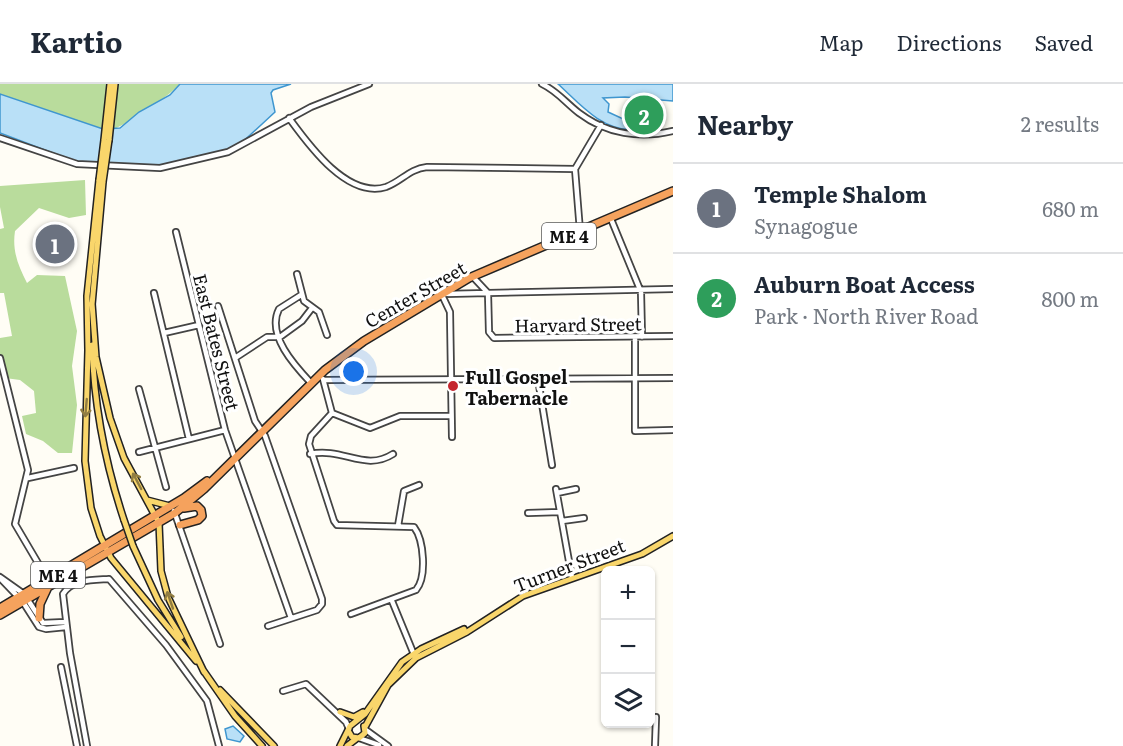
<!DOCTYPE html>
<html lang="en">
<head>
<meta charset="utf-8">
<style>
	:root { --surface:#fff; --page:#f6f6f7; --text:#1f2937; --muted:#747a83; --line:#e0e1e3; --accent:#db2777 }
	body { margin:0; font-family:Literata,serif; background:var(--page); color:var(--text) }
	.controls { position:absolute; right:18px; bottom:18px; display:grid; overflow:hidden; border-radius:9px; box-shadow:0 2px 4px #0004 }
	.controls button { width:54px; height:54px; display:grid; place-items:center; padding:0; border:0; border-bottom:2px solid var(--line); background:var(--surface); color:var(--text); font:30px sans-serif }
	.you { position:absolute; left:354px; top:288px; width:21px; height:21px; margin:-15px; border:4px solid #fff; border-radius:50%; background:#1a73e8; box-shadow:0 0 0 9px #1a73e833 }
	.badge { display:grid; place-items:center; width:39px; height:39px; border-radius:50%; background:var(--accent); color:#fff; font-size:20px; font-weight:700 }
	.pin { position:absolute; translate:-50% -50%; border:3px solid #fff; box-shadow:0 2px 6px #0006 }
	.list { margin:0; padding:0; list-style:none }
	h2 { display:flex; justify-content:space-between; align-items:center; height:78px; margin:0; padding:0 24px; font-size:26px }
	h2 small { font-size:20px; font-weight:400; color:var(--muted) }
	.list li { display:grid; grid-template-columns:39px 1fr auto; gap:18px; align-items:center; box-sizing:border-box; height:90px; padding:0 24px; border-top:2px solid var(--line) }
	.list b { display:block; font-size:22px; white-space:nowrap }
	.list p { margin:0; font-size:20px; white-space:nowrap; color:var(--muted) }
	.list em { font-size:20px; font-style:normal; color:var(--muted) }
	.icon { flex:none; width:33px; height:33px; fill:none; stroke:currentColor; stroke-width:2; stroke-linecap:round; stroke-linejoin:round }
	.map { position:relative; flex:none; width:673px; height:662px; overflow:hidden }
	header { display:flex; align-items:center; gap:36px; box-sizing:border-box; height:84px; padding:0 30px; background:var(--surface); border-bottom:2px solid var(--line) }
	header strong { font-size:28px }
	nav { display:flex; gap:33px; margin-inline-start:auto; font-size:21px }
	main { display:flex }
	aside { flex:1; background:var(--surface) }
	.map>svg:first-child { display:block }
	.green { fill:#d5ebbd }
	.forest { fill:#b9dc9c }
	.water { fill:#b9e0f7; stroke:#3f96cf; stroke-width:1.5 }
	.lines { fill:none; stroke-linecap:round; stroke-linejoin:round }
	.minor-casing { stroke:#444; stroke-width:8 }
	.major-casing { stroke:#222; stroke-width:8 }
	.highway-casing { stroke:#222; stroke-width:10 }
	.minor { stroke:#fff; stroke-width:4.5 }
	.major { stroke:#f9d66b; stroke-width:5 }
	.highway { stroke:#f5a25d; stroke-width:7 }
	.major-bridge-casing { stroke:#222; stroke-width:8; stroke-linecap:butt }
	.major-bridge { stroke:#f9d66b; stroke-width:5 }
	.oneway { stroke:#917d42 }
	.poi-dot { fill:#c4262e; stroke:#fff; stroke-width:2 }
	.labels { text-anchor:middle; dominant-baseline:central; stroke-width:6; stroke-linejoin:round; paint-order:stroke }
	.shield { fill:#fff; stroke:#585858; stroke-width:1.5 }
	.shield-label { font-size:16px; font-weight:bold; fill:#111 }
	.street-label { font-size:18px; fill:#111; stroke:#fff }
	.poi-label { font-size:18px; font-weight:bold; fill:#111; stroke:#fff; text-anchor:start }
</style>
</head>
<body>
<header>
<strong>Kartio</strong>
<nav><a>Map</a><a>Directions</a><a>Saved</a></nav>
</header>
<main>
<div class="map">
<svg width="673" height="662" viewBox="0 0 673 662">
	<rect width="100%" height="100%" fill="#fffdf5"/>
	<path class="green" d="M630,13l20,2 7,33 -18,2z"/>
	<path class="forest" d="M0,0h180c-8,10 -61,46 -72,47l-108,-37z
		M85,96l1,35 -17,3 -30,-10 -24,23c-3,20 3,34 12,52l10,-8 28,1 12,55 -5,35 5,39 -5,48h-14l-15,-12 -17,-7 -4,-18 14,-3 -2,-22 -14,-11 -15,-2 -5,-21v-19l12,-2 -8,-43h-4v-64l4,-1 -4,-21v-21z"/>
	<path class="water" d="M180,0h111l-18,6 -2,3 4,19 -40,37 -39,12 -51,7 -30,-5h-36l-79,-30v-39l103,35 17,-1 19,-16 31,-17z
		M558,0h115v17l-48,-4 -22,1 6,6 -1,8 24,11v7c-32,-1 -52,-26 -74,-46z
		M233,642l11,10 -4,6 -13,-3 -2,-10z"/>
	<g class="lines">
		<g class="minor-casing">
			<path id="minor" d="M542,0c15,7 24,19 37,29 28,21 61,26 94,18
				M289,34c19,26 58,81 97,69 16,-6 23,-18 41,-20l148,2
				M0,54l77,26 83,4 68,-16 83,-45 58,-23
				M611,135l30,73 1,45
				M580,147l-5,-62 26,-44
				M176,148l49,198 66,188
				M297,190l7,27 15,11 8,23
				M473,193l15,16
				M154,209l35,146
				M441,209l9,19 2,125
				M488,209l1,39 5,6 179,-2
				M445,210l228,-5
				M301,211l-22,14c-13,26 16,57 32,74
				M218,222l37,115 10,15 57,163v5l-5,6 -49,16
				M164,249l35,-8
				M635,253v94l38,-1
				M0,274l28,112 -13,54 33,56
				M235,274l32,-21h13l22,-16 10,-13
				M323,295l9,34
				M538,295l14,86
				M324,296l349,-2
				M139,305l27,98
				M332,329l-21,23 -2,8 25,77 3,4 77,2c10,13 13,50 2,63l-65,24
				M332,329l38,15 30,-12h51
				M139,368l86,-22
				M310,370c33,-7 55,18 83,0
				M28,394l46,-10
				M556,405l16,89
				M557,409l19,-4
				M174,427l46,133
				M528,429l32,-1
				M562,437l22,-3
				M398,442l6,-35 15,-6
				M0,493l24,17 19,29 22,-1
				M0,494l23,24 16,25 7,2 20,-2
				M392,517l23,56
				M61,583l16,79
				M283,607l23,-7 40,38 3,7
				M366,646l22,16
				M359,654l20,7
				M87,662l-17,-93 -7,-59c9,-15 31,-14 46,-15l57,66 41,56 12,45
				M655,662l1,-29"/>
		</g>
		<g class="major-casing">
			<path id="major" d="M104,56l6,-56
				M109,56l6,-56
				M92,219l4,54 14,61 14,40 35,65 2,48 7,26 36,75
				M92,221l11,-123
				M92,261c2,60 13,118 32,175
				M88,266l-3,111 6,47 9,28 11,22 85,103
				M88,267l-1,-55 12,-116
				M147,416l23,6
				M133,462l25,54 23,37
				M203,586l32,46 27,30
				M220,606l54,56
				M340,628l14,5 9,-5
				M365,643l23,-42 28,-27 51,-26 56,-36 119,-42 31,-18
				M349,648l3,5 7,1 6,-5 -1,-7
				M340,662l10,-20 15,-12 37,-52 19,-13 43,-20
				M347,662l9,-7"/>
		</g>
		<g class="highway-casing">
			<path id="highway" d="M180,441l18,-5 4,-4 -1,-6 -4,-4 -13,2
				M0,524l184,-110 23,-17
				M0,531l175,-102 29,-24 121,-119 39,-29 105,-63 204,-87
				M39,534l1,-14 7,-15"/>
		</g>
		<use href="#minor" class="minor"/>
		<use href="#major" class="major"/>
		<use href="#highway" class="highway"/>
		<g class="major-bridge-casing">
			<path id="major-bridge" d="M99,96l5,-40
				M103,98l6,-42
				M124,436l9,26"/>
		</g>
		<use href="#major-bridge" class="major-bridge"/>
	</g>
	<defs><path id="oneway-shaft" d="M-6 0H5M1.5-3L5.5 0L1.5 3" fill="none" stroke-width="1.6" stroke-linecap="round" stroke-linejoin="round" transform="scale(1.5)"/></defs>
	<g class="oneway">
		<use href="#oneway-shaft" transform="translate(86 324) rotate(95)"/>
		<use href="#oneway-shaft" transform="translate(137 397) rotate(-118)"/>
		<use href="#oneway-shaft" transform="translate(170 516) rotate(-109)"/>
	</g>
	<circle class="poi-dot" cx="453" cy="302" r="6"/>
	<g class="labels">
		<g class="shield">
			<rect x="542" y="139" width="54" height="26" rx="4.5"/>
			<rect x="31" y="478" width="54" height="26" rx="4.5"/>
		</g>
		<g class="shield-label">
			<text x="569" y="152">ME 4</text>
			<text x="58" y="491">ME 4</text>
		</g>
		<g class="street-label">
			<text transform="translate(415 210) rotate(-30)">Center Street</text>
			<text transform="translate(578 240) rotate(-1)">Harvard Street</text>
			<text transform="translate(217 258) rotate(76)">East Bates Street</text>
			<text transform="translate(569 481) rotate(-21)">Turner Street</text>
		</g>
		<g class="poi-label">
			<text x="465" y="292">Full Gospel<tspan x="465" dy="21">Tabernacle</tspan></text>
		</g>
	</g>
</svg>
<div class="controls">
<button>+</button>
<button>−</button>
<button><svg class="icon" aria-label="layers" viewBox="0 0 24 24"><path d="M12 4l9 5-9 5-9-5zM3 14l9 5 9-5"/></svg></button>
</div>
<div class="you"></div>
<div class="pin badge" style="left:55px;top:160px;background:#6b7280">1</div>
<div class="pin badge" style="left:644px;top:31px;background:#2e9e5b">2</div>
</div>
<aside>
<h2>Nearby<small>2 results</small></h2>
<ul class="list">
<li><span class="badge" style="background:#6b7280">1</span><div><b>Temple Shalom</b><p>Synagogue</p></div><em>680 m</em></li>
<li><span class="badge" style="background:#2e9e5b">2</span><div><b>Auburn Boat Access</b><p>Park · North River Road</p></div><em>800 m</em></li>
</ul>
</aside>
</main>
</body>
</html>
